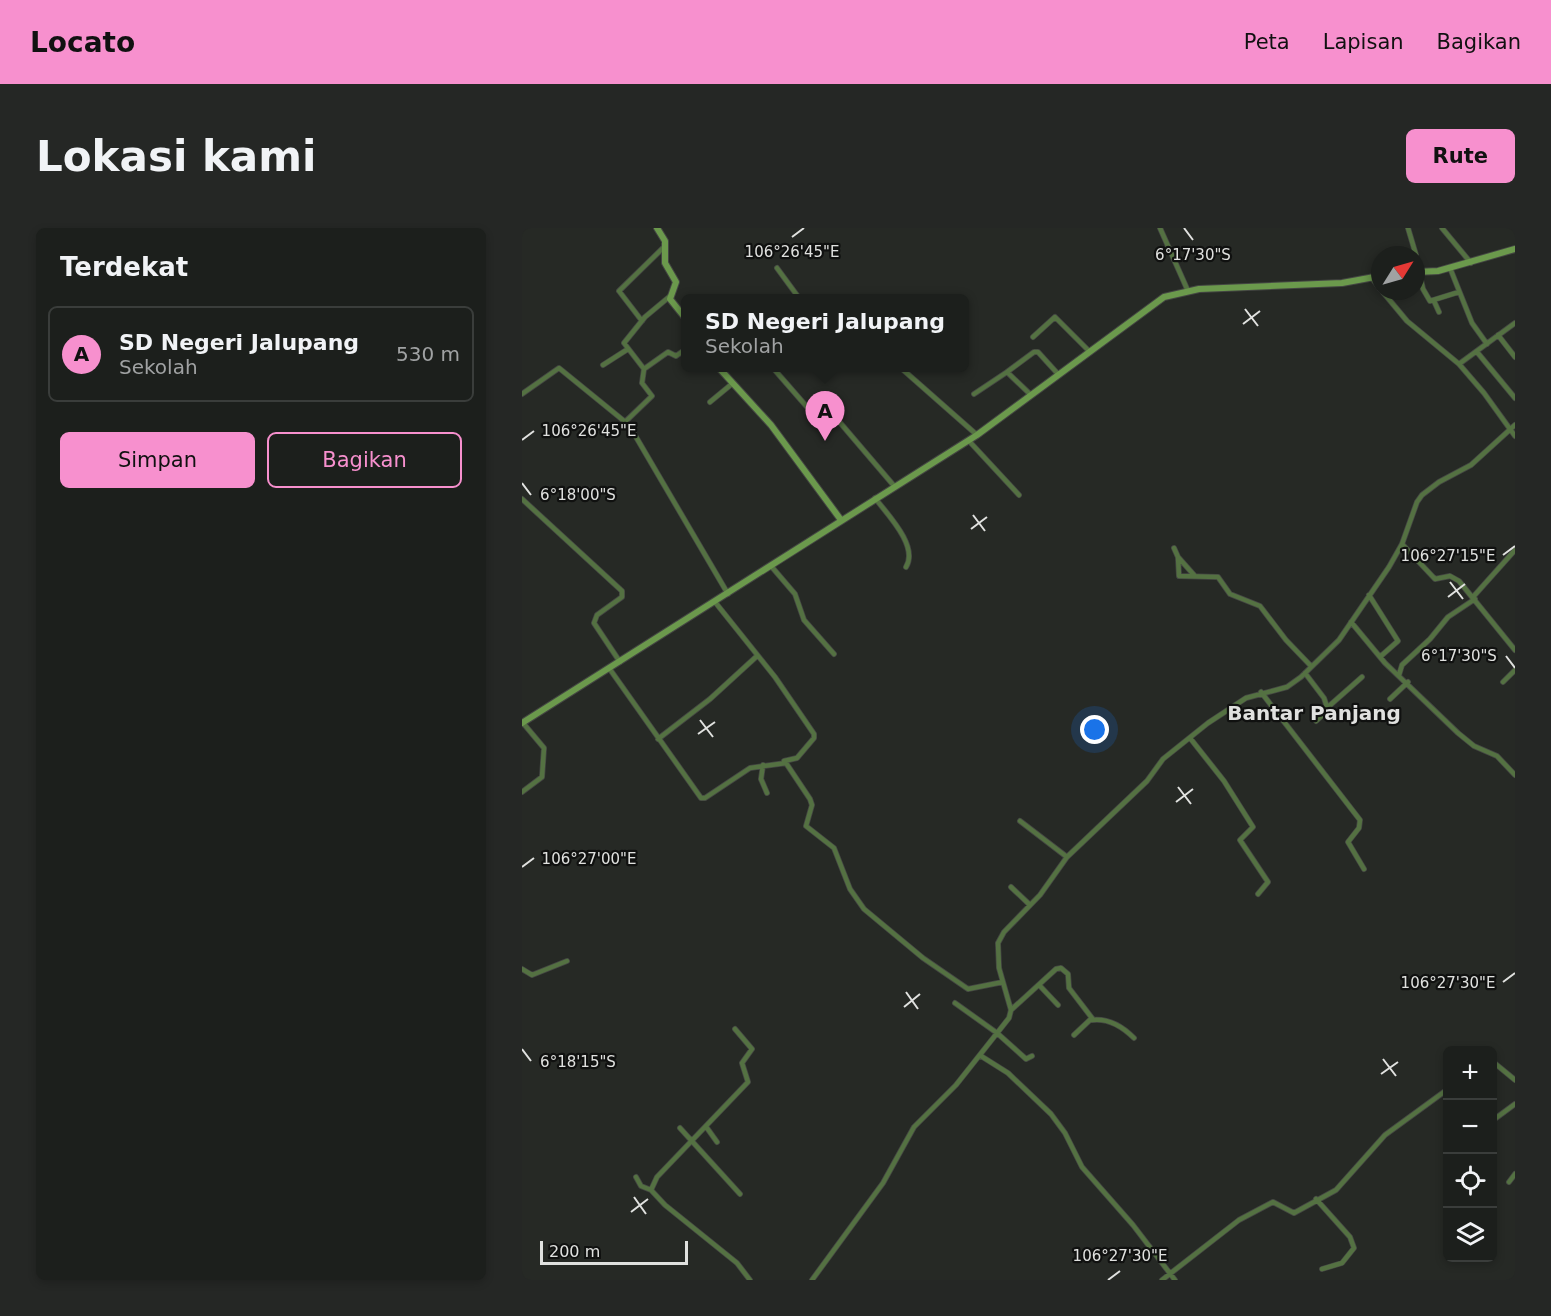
<!DOCTYPE html>
<html lang="id">
<head>
<meta charset="utf-8">
<style>
	:root { --surface:#1c1f1c; --page:#252725; --text:#f1f3f6; --muted:#a0a2a3; --line:#3a3d3b; --accent:#f790ce }
	body { margin:0; font-family:"DejaVu Sans",sans-serif; background:var(--page); color:var(--text) }
	.controls { position:absolute; right:18px; bottom:18px; display:grid; overflow:hidden; border-radius:9px; box-shadow:0 3px 9px #0003 }
	.controls button { width:54px; height:54px; display:grid; place-items:center; padding:0; border:0; border-bottom:2px solid var(--line); background:var(--surface); color:var(--text); font:30px sans-serif }
	.compass { position:absolute; left:849px; top:18px; width:54px; height:54px; border-radius:50%; background:var(--surface); box-shadow:0 3px 9px #0003; rotate:53deg }
	.scale { position:absolute; left:18px; bottom:15px; width:148px; box-sizing:border-box; padding-left:6px; border:3px solid #e0e1df; border-top:0; font-size:16px; line-height:21px; white-space:nowrap; color:#e0e1df; -webkit-text-stroke:4px #101110; paint-order:stroke }
	.you { position:absolute; left:573px; top:502px; width:21px; height:21px; margin:-15px; border:4px solid #fff; border-radius:50%; background:#1a73e8; box-shadow:0 0 0 9px #1a73e833 }
	.badge { display:grid; place-items:center; width:39px; height:39px; border-radius:50%; background:var(--accent); color:#111; font-size:20px; font-weight:700 }
	.pin { position:absolute; translate:-50% -50px; filter:drop-shadow(0 2px 3px #0008) }
	.pin::after { content:''; position:absolute; top:32px; width:21px; height:18px; background:inherit; clip-path:polygon(0 0,100% 0,50% 100%) }
	.popup { position:absolute; left:159px; top:66px; width:288px; height:78px; box-sizing:border-box; display:grid; place-content:center; border-radius:9px; background:var(--surface); filter:drop-shadow(0 2px 4px #0005); font-size:20px; white-space:nowrap; color:var(--muted) }
	.popup b { font-size:22px; color:var(--text) }
	.popup::after { content:''; position:absolute; left:50%; top:100%; margin-left:-12px; border:12px solid transparent; border-top-color:var(--surface) }
	.list { margin:0; padding:0; list-style:none }
	h2 { display:flex; justify-content:space-between; align-items:center; height:78px; margin:0; padding:0 24px; font-size:26px }
	h2 small { font-size:20px; font-weight:400; color:var(--muted) }
	.list li { display:grid; grid-template-columns:39px 1fr auto; gap:18px; align-items:center; box-sizing:border-box; height:96px; margin:0 12px 12px; padding:0 12px; border:2px solid var(--line); border-radius:9px }
	.list b { display:block; font-size:22px; white-space:nowrap }
	.list p { margin:0; font-size:20px; white-space:nowrap; color:var(--muted) }
	.list em { font-size:20px; font-style:normal; color:var(--muted) }
	.actions { display:flex; gap:12px; padding:18px 24px }
	.actions a { flex:1; padding:14px 0; border:2px solid var(--accent); border-radius:9px; text-align:center; font-size:21px; color:var(--accent) }
	.actions .main { background:var(--accent); color:#111 }
	.icon { flex:none; width:33px; height:33px; fill:none; stroke:currentColor; stroke-width:2; stroke-linecap:round; stroke-linejoin:round }
	.map { position:relative; flex:none; width:993px; height:1052px; overflow:hidden; border-radius:9px }
	header { display:flex; align-items:center; gap:36px; box-sizing:border-box; height:84px; padding:0 30px; background:var(--accent); color:#111 }
	header strong { font-size:28px }
	nav { display:flex; gap:33px; margin-inline-start:auto; font-size:21px }
	.intro { display:flex; align-items:center; justify-content:space-between; box-sizing:border-box; height:144px; padding:0 36px }
	h1 { margin:0; font-size:42px }
	.button { padding:15px 27px; border-radius:9px; background:var(--accent); color:#111; font-size:21px; font-weight:700 }
	main { display:flex; gap:36px; padding:0 36px }
	aside { flex:1; background:var(--surface); border-radius:9px; box-shadow:0 3px 9px #0003 }
	.map>svg:first-child { display:block }
	.lines { fill:none; stroke-linecap:round; stroke-linejoin:round }
	.street-casing { stroke:#444643; stroke-width:6 }
	.secondary-casing { stroke:#444643; stroke-width:8 }
	.street { stroke:#547142; stroke-width:4.5 }
	.secondary { stroke:#6b994c; stroke-width:6 }
	.ticks { fill:none; stroke:#e0e1df; stroke-width:2 }
	.labels { text-anchor:middle; dominant-baseline:central; stroke-width:4.5; stroke-linejoin:round; paint-order:stroke }
	.quarter-label { font-size:20px; font-weight:bold; fill:#e0e1df; stroke:#101110 }
	.ticks-label { font-size:15px; text-anchor:middle; fill:#e0e1df; stroke:#101110; stroke-width:4.5; stroke-linejoin:round; paint-order:stroke }
</style>
</head>
<body>
<header>
<strong>Locato</strong>
<nav><a>Peta</a><a>Lapisan</a><a>Bagikan</a></nav>
</header>
<div class="intro"><h1>Lokasi kami</h1><a class="button">Rute</a></div>
<main>
<aside>
<h2>Terdekat<small></small></h2>
<ul class="list">
<li><span class="badge">A</span><div><b>SD Negeri Jalupang</b><p>Sekolah</p></div><em>530 m</em></li>
</ul>
<div class="actions"><a class="main">Simpan</a><a>Bagikan</a></div>
</aside>
<div class="map">
<svg width="993" height="1052" viewBox="0 0 993 1052">
	<rect width="100%" height="100%" fill="#262925"/>
	<g class="lines">
		<g class="street-casing">
			<path id="street" d="M638,0l28,63
				M886,0l8,27
				M920,0l29,35
				M894,30l7,31 7,12 29,-9
				M255,40l22,30
				M928,40l22,55 15,21
				M850,50l8,11
				M860,63l25,30 52,43 25,29 31,43
				M912,73l5,11
				M120,93l-23,-30 46,-45
				M976,107l17,22
				M511,109l22,-20 35,35
				M955,124l38,46
				M937,136l56,-41
				M81,137l25,-16
				M251,140l34,39 18,-2 70,82
				M379,140l76,67
				M122,141l24,-17 8,4 10,-7
				M0,166l37,-26 70,57 99,169
				M452,166l33,-22
				M509,167l-24,-23 27,-20h4l20,22
				M188,174l23,-19
				M104,193l26,-25 -10,-13 2,-14 -20,-26 21,-26 24,-20
				M447,213l50,54
				M353,270c12,16 44,48 31,69
				M0,271l100,92v6l-25,18 -3,8 26,39
				M880,316l33,35 15,-3 9,5 56,69
				M652,320l4,9 1,19 39,1 12,17 30,12 26,34 25,26
				M656,329l16,18
				M249,338l24,28 9,26 30,34
				M847,367l29,46 -17,15
				M951,369l42,-47
				M193,374l60,75 39,57v4l-17,20 -13,3
				M829,394l34,41 73,70 16,13 23,10 18,19
				M87,440l92,130h4l45,-30 36,-5 24,36 2,6 -6,21 28,22 16,41 14,20 59,49 45,31 35,-7
				M783,445l19,25 4,12 -12,11
				M877,447l3,-10 28,-26 18,-22 27,-18
				M981,454l12,-12
				M739,464l99,128 -1,8 -11,14 16,27
				M868,471l18,-17
				M806,479l34,-30
				M668,510l34,43 29,46 -13,13 28,42 -10,12
				M136,511l52,-40 47,-43
				M241,537l-2,14 6,14
				M0,564l20,-15 2,-29 -21,-25
				M498,593l47,36
				M489,659l19,18
				M0,741l10,6 35,-14
				M518,758l18,19
				M433,775l42,30 29,26 6,-3
				M489,782l45,-41 5,-1 7,6 1,14 23,30 -18,17
				M570,792c16,-2 31,7 42,18
				M213,801l17,20 -10,14 6,19 -91,95 -6,13 14,15 72,58 13,17
				M459,828l27,17 43,41 14,19 17,34 51,58 42,55
				M970,833l23,19
				M974,890l19,-14
				M158,900l60,66
				M185,900l10,14
				M114,949l5,9 10,4
				M987,954l6,-8
				M794,971l34,38 4,11 -12,15 -20,6
				M290,1052l71,-97 31,-56 42,-42 53,-67 2,-8 -12,-42 -1,-25 6,-11 36,-37 27,-38 80,-76 16,-22 45,-36 38,-25 41,-11 14,-10 38,-37 50,-73 13,-23 15,-42 5,-7 17,-13 32,-17 44,-40
				M640,1052l77,-60 34,-18 21,11 42,-23 49,-55 63,-46"/>
		</g>
		<g class="secondary-casing">
			<path id="secondary" d="M135,0l8,13v22l11,19 -6,17 16,20
				M894,44l22,-1 77,-22
				M197,140l52,57 70,95
				M0,495l455,-288 187,-138 35,-8 143,-6 38,-7"/>
		</g>
		<use href="#street" class="street"/>
		<use href="#secondary" class="secondary"/>
	</g>
	<path class="ticks" d="M662,0l9,12M270,9l12,-9M723,81l13,17M721,96l17,-13M0,212l12,-9M0,255l9,12M451,287l12,16M449,301l16,-12M981,327l12,-9M928,354l13,17M926,369l17,-13M984,428l9,12M178,492l13,17M176,506l17,-12M656,559l13,17M654,574l17,-13M0,639l12,-9M981,754l12,-9M384,764l12,17M382,779l16,-13M0,821l9,12M861,831l13,17M859,846l17,-12M112,969l12,17M109,984l17,-13M586,1052l12,-9"/>
	<g class="labels">
		<g class="quarter-label">
			<text x="792" y="485">Bantar Panjang</text>
		</g>
	</g>
	<g class="ticks-label">
		<text x="270" y="29">106°26'45"E</text>
		<text x="671" y="32">6°17'30"S</text>
		<text x="67" y="208">106°26'45"E</text>
		<text x="56" y="272">6°18'00"S</text>
		<text x="926" y="333">106°27'15"E</text>
		<text x="937" y="433">6°17'30"S</text>
		<text x="67" y="636">106°27'00"E</text>
		<text x="926" y="760">106°27'30"E</text>
		<text x="56" y="839">6°18'15"S</text>
		<text x="598" y="1033">106°27'30"E</text>
	</g>
</svg>
<div class="controls">
<button>+</button>
<button>−</button>
<button><svg class="icon" aria-label="locate" viewBox="0 0 24 24"><circle cx="12" cy="12" r="6"/><path d="M12 2v4M12 18v4M2 12h4M18 12h4"/></svg></button>
<button><svg class="icon" aria-label="layers" viewBox="0 0 24 24"><path d="M12 4l9 5-9 5-9-5zM3 14l9 5 9-5"/></svg></button>
</div>
<svg class="compass" viewBox="-18 -18 36 36"><path d="M0-13l5 13h-10z" fill="#e53935"/><path d="M0 13l5-13h-10z" fill="#a0a2a3"/></svg>
<div class="scale">200 m</div>
<div class="you"></div>
<div class="pin badge" style="left:303px;top:213px">A</div>
<div class="popup"><b>SD Negeri Jalupang</b>Sekolah</div>
</div>
</main>
</body>
</html>
